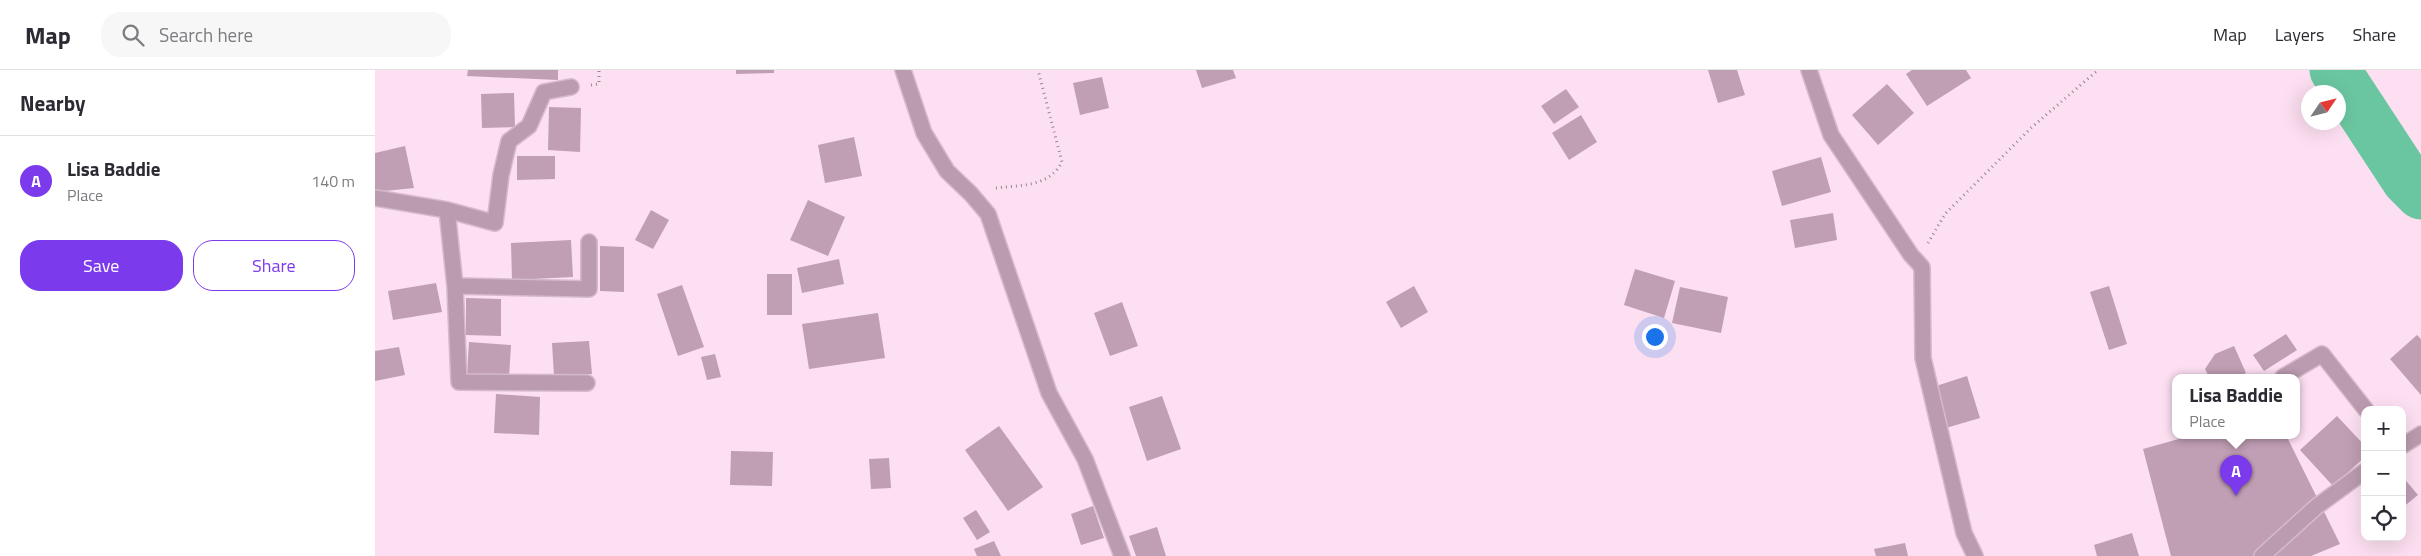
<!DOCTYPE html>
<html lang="en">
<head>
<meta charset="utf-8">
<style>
	:root { --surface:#fff; --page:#f7f7f7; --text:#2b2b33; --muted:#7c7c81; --line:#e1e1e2; --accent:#7c3aed }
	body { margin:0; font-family:"Titillium Web",sans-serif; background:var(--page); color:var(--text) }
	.controls { position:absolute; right:15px; bottom:15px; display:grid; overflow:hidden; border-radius:10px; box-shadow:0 5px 20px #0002 }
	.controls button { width:45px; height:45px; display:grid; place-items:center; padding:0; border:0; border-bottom:1px solid var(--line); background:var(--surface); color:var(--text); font:25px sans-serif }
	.compass { position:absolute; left:1926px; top:15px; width:45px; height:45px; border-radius:50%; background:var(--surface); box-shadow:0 5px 20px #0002; rotate:55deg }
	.you { position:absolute; left:1279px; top:266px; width:18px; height:18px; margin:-12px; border:4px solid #fff; border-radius:50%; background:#1a73e8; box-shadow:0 0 0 8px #1a73e833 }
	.badge { display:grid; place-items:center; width:32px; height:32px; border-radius:50%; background:var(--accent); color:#fff; font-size:16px; font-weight:700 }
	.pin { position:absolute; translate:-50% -41px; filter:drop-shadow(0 1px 2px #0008) }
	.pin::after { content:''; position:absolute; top:26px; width:18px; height:15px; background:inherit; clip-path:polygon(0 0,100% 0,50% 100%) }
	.popup { position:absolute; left:1797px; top:304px; width:128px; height:65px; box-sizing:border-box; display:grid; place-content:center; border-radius:10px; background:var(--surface); filter:drop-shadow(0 1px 4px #0005); font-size:16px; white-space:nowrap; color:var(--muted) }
	.popup b { font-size:19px; color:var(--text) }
	.popup::after { content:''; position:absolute; left:50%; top:100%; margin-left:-10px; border:10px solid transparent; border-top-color:var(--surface) }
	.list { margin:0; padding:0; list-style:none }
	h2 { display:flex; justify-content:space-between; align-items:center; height:65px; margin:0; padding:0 20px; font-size:21px }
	h2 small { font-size:16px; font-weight:400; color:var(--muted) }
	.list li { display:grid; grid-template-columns:32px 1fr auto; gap:15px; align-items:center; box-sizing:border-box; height:90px; padding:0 20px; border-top:1px solid var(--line) }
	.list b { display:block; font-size:19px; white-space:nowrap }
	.list p { margin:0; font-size:16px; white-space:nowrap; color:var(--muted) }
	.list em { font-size:16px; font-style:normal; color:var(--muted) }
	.actions { display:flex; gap:10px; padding:15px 20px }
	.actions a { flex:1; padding:11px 0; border:1px solid var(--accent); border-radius:20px; text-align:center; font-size:18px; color:var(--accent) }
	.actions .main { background:var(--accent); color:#fff }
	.icon { flex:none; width:28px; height:28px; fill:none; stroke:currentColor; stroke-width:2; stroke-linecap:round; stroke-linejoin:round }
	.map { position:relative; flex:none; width:2046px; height:486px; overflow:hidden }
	header { display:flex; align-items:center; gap:30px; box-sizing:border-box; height:70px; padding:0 25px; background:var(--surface); border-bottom:1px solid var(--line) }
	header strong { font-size:24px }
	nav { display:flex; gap:28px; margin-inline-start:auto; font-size:18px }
	.search { width:350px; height:45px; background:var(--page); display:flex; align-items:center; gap:12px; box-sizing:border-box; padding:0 18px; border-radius:20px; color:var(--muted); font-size:19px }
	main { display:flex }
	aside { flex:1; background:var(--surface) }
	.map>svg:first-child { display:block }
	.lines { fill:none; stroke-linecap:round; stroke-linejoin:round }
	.river { stroke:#6ac6a0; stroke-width:51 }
	.building { fill:#c09eb4 }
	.minor-casing { stroke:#d4baca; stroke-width:18 }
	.path { stroke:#9a8592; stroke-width:3; stroke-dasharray:1 4; stroke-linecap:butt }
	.minor { stroke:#bb9baf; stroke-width:15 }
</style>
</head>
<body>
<header>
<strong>Map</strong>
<div class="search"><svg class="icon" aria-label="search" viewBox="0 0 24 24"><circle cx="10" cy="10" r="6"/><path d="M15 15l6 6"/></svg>Search here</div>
<nav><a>Map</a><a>Layers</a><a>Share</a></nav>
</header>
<main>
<aside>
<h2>Nearby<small></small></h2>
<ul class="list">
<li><span class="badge">A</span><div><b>Lisa Baddie</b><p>Place</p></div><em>140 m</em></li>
</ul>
<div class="actions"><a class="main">Save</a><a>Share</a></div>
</aside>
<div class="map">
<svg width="2046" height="486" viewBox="0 0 2046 486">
	<rect width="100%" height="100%" fill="#fcdff1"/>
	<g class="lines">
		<path class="river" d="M1960,0l72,110 14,14"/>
	</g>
	<path class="building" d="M93,0h90v10l-91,-4z
		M361,0h38v3l-38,1z
		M821,0h37l3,8 -34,10z
		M1333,0h29l8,25 -27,8z
		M1537,0h54l5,8 -44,28 -21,-32z
		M727,7l7,31 -29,7 -7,-32z
		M1512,14l27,29 -36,32 -26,-30z
		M1191,19l13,18 -25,17 -13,-18z
		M139,23l1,34 -33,1 -1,-34z
		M174,37l32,1 -1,44 -32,-2z
		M1206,45l16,27 -28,18 -17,-27z
		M479,67l8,39 -37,7 -7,-38z
		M30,76l9,42 -39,4v-39z
		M142,86h38v23l-38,1z
		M1446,87l10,35 -49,14 -10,-35z
		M433,130l37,17 -17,39 -38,-16z
		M276,140l18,10 -16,29 -18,-9z
		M1458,143l4,27 -42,8 -5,-28z
		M196,170l2,37 -61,3 -1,-37z
		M225,176l24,1v45l-24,-1z
		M464,189l5,25 -42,9 -5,-25z
		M1260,199l40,12 -11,37 -40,-13z
		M392,204h25v41h-25z
		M61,213l6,29 -49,8 -5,-29z
		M307,215l22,62 -26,9 -21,-62z
		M1039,216l14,26 -27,16 -15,-26z
		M1734,216l18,58 -18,6 -19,-58z
		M1305,217l48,10 -7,36 -49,-10z
		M91,228l35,1v37l-35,-1z
		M747,232l16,44 -28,10 -16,-43z
		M503,243l7,45 -76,11 -7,-45z
		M1911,264l11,16 -33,21 -11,-16z
		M2042,265l4,4v56l-31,-36z
		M214,271l3,33 -38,2 -2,-33z
		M94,272l42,3 -2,33 -42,-3z
		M1859,276l12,27 -10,4h-27l-4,-8 10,-15z
		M24,277l6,28 -30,6v-30z
		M340,284l6,23 -14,3 -6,-23z
		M1592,306l13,42 -34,10 -13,-41z
		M121,324l44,3 -1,38 -45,-2z
		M787,326l19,53 -34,12 -18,-54z
		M1962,346l28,30v11l-32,29 -33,-36z
		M624,356l44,61 -35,24 -43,-61z
		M1818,365h93l54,109 -29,12h-140l-28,-107z
		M356,381l42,1 -1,34 -42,-1z
		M514,388l2,30 -20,1 -2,-30z
		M2027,406l16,19 -16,13z
		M718,436l11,32 -23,7 -10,-31z
		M601,440l14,22 -13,8 -14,-22z
		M782,457l9,29h-30l-7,-20z
		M1757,463l7,23h-42l-3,-11z
		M619,471l7,15h-24l-3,-7z
		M1530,473l3,13h-32l-2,-7z"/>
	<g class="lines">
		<g class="minor-casing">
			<path id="minor" d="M528,0l21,63 23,38 24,23 17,20 61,179 36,66 37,97
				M1434,0l22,65 80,120 11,12 1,91 41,175 11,23
				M0,128l72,12 8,76 4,96 128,1
				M72,140l48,13 6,-48 8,-34 20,-15 15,-34 27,-5
				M80,216l134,3v-47
				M1908,307l39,-23 44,56
				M2027,376l19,-12
				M1887,486l54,-49 49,-36"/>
		</g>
		<path class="path" d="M216,15l8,-1v-14
			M621,118c25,-3 53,-1 66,-26l-24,-92
			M1553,173l17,-29 86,-86 67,-58"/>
		<use href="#minor" class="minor"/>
	</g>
</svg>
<div class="controls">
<button>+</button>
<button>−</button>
<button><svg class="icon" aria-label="locate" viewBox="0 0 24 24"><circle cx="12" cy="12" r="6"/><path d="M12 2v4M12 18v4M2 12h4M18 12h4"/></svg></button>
</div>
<svg class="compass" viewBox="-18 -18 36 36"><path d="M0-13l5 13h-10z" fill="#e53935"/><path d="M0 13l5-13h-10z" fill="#7c7c81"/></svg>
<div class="you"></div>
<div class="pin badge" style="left:1861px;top:426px">A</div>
<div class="popup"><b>Lisa Baddie</b>Place</div>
</div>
</main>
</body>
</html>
